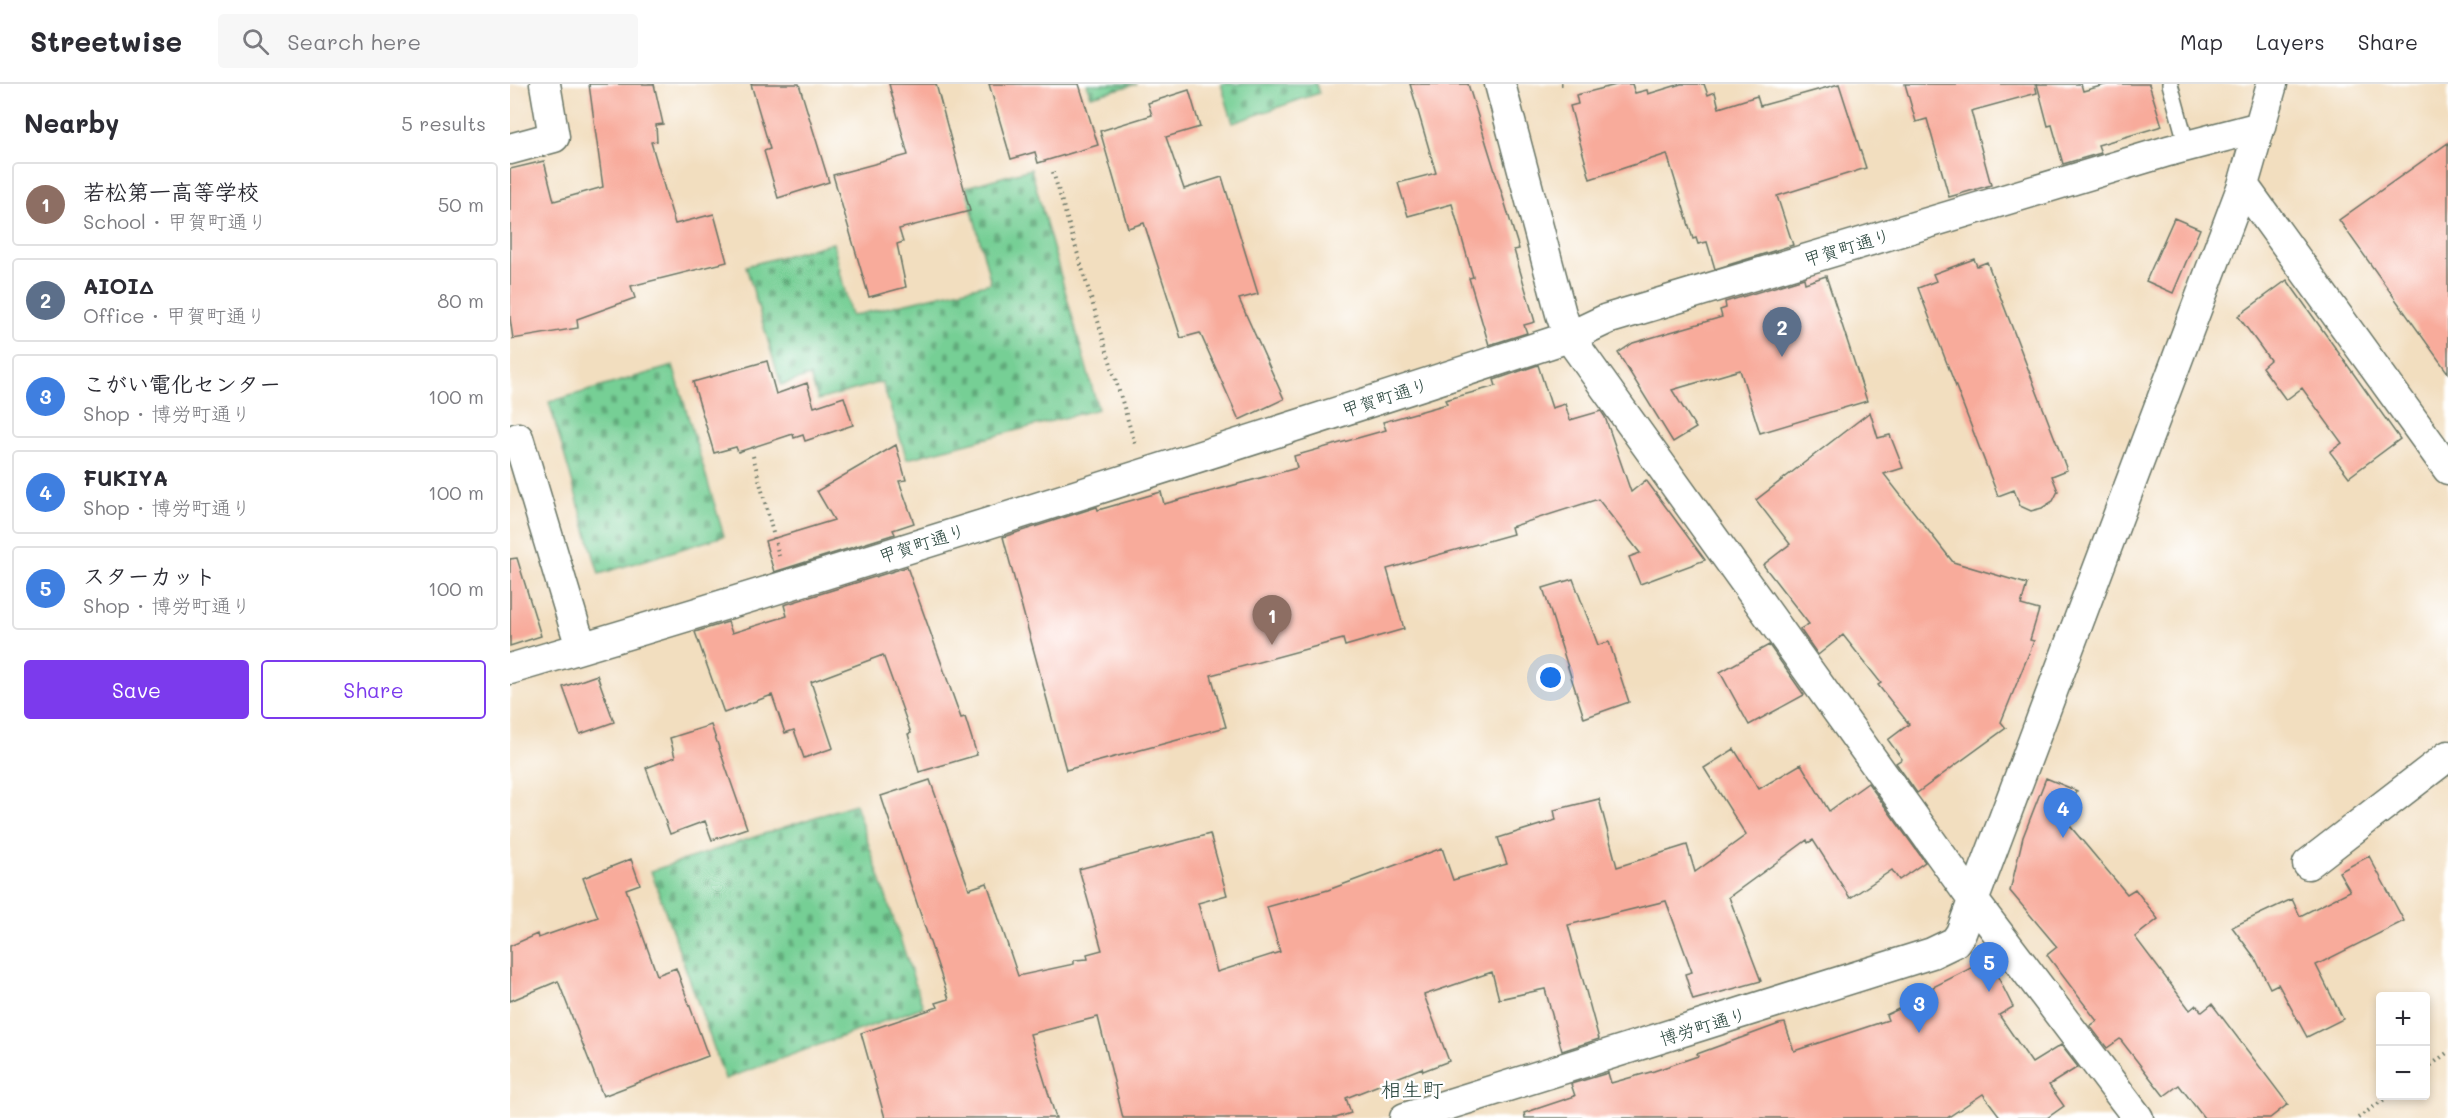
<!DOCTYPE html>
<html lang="en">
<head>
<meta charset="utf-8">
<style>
	:root { --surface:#fff; --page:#f7f7f7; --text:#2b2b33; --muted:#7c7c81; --line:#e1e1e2; --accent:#7c3aed }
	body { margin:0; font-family:Mali,"Klee One",sans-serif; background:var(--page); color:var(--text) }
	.controls { position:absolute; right:18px; bottom:18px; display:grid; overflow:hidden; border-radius:6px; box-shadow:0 3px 9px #0003 }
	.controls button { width:54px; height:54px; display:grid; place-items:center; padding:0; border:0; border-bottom:2px solid var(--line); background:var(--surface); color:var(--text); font:30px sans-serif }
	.you { position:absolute; left:1041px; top:594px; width:21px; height:21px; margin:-15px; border:4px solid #fff; border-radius:50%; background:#1a73e8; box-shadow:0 0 0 9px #1a73e833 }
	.badge { display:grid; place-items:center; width:39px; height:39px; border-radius:50%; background:var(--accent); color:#fff; font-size:20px; font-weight:700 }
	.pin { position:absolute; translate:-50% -50px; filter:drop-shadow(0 2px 3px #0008) }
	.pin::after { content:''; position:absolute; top:32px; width:21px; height:18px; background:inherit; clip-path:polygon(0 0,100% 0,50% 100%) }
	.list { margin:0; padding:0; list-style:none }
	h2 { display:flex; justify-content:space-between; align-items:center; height:78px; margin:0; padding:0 24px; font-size:26px }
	h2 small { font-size:20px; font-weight:400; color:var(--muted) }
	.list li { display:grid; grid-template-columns:39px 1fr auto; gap:18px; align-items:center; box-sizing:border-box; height:84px; margin:0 12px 12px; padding:0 12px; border:2px solid var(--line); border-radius:6px }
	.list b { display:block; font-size:22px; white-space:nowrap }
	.list p { margin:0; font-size:20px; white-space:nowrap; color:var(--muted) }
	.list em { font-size:20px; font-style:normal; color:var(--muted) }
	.actions { display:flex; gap:12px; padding:18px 24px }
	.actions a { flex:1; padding:14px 0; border:2px solid var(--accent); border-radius:6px; text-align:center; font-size:21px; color:var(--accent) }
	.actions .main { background:var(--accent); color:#fff }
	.icon { flex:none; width:33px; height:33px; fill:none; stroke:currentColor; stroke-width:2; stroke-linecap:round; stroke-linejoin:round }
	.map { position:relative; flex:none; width:1938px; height:1034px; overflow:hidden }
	header { display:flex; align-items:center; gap:36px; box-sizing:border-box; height:84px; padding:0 30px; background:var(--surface); border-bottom:2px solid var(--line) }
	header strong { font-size:28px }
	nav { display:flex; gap:33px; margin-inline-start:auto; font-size:21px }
	.search { width:420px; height:54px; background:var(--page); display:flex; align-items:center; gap:15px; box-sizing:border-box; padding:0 21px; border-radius:6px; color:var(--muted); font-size:22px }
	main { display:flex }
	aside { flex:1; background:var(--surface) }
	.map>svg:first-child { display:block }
	.cemetery { fill:url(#cemetery-stones); stroke:#4a8664; stroke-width:1.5 }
	.building { fill:#f8ab9b }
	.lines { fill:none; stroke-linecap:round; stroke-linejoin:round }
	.service-casing { stroke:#697565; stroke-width:18 }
	.minor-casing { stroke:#697565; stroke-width:33 }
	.path { stroke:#697565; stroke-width:4; stroke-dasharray:1.5 4.5; stroke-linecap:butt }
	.service { stroke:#fff; stroke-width:15 }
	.minor { stroke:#fff; stroke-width:30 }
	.labels { text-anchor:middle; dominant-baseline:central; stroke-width:5; stroke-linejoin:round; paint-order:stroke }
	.street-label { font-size:18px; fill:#1f3d34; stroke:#fff }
	.quarter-label { font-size:21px; fill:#1f3d34; stroke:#fff }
</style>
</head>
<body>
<header>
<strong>Streetwise</strong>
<div class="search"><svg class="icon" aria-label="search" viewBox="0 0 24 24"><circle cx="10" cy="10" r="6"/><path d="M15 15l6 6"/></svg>Search here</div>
<nav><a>Map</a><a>Layers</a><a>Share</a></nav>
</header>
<main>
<aside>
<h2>Nearby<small>5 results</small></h2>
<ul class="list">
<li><span class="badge" style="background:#8d6e63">1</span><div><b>若松第一高等学校</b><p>School · 甲賀町通り</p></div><em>50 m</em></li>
<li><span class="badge" style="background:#5c6f8a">2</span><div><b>AIOIΔ</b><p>Office · 甲賀町通り</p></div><em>80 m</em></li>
<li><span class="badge" style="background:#3f7fe0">3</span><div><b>こがい電化センター</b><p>Shop · 博労町通り</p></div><em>100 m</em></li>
<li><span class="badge" style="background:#3f7fe0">4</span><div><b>FUKIYA</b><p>Shop · 博労町通り</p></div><em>100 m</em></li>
<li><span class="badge" style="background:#3f7fe0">5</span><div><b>スターカット</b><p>Shop · 博労町通り</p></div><em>100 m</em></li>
</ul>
<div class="actions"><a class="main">Save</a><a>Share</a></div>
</aside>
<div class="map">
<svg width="1938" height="1034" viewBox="0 0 1938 1034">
	<defs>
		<pattern id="cemetery-stones" width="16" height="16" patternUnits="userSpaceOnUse" patternTransform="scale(1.5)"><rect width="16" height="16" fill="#76cf95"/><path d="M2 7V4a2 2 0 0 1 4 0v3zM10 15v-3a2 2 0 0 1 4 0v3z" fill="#60a97a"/></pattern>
	</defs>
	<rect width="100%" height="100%" fill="#fff"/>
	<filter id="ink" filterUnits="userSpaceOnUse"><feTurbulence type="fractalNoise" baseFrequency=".0167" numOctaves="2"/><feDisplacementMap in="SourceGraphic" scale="12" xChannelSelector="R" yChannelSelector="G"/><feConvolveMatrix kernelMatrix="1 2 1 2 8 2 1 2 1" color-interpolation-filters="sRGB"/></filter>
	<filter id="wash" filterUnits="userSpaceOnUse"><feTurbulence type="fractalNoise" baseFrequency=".008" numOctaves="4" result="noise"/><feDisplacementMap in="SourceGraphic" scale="24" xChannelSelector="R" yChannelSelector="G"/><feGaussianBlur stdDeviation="1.35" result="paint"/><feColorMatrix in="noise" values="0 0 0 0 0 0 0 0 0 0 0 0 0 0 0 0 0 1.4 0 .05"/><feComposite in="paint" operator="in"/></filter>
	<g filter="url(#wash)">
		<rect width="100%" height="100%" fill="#f2debf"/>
		<path class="cemetery" d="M577,0h50l-46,12z
			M711,0h95l3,9 -86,30z
			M521,85l67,240 -191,50 -25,-77 -64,18 -8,-24 -29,9 -35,-119 87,-23 18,73 140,-33 -25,-96z
			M163,282l51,170 -125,38 -50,-172z
			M345,720l68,203 -198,72 -74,-208z"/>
		<g id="blocks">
			<path class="building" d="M79,0h65l9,40 -7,1 1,16 -6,1 24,82 39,-10 13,48 -96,24 4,12 -58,21 1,9 -65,11 -3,-21v-149l34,-8 10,40 49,-14z
				M241,0h48l30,98 -51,16 -14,-47 6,-2z
				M379,0h47l34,127 -71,18 4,13 -6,2 9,43 -37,10 -36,-122 75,-20z
				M479,0h90l19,61 -60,18 -3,-11 -24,7z
				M900,0h58l51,165 -5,1 21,72 -11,3 3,8 -38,12 -20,-67 4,-1 -21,-73 -44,12 -10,-33 38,-10z
				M1110,0h12l3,9 12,-3 1,4 33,-10h23l4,11 7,-3 4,16 38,-12 3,10 79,-22 27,84 -89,28 16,49 -78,24 -8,-27 -9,2 -2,-6 -3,1 -26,-85 -77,25 -20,-73 8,-2 -2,-9z
				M1395,0h130l2,9 -66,18 20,74 -42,12 -22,-78 -11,3z
				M1527,0h44l2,7 25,-7h41l13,42 -64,19 3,8 -38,11 -11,-39 -4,1z
				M679,6l11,37 -34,10 18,52 38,-12 36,117 -19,5 45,100 -45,21 -39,-87 -19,5 -37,-115 -16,5 -28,-97 52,-16 -4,-12z
				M1938,59v230l-109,-153z
				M1664,134l26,11 -27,64 -27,-12z
				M1464,175l3,7 10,-4 80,208 -15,6 6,15 -5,10 -11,7 -11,3 -11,-5 -6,-16 -16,6 -80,-208 18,-7 -3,-7z
				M1316,192l41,125 -107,32 -20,-63 -68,20 24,38 -23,14 -55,-89 15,-10 89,-26 -2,-7 6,-2 -1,-6 79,-24 1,5z
				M1777,196l113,159 -51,38 -19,-25 12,-9 -40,-55 -16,12 -24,-33 8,-7 -32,-44z
				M257,277l9,33 31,-11 7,24 30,-10 9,28 -48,16 -2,-6 -9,3 -1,-4 -55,18 -2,-5 -22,6 -21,-71z
				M1028,281l14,43 13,-4 5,16 31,-9 4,6 26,75 15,-12 59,80 -65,24 -11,-27 11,-4 -42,-54 -87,28 2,7 -126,35 17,60 -59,17 -2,-7 -132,36 15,52 -160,43 -63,-233 94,-30 1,3 63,-18 3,12 133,-36 -3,-12 92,-26 -3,-8 64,-18 -2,-4 51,-14 -2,-6z
				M1360,328l8,26 12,-3 13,33 -19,6 69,88 74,22 -6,21 18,5 -9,30 4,1 -33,81 5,6 -89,65 -21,-30 6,-4 -14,-19 21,-16 -31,-39 3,-2 -38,-48 -25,20 -18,-26 9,-5 -46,-59 27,-21 -34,-44z
				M386,361l10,35 -7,1 15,42 -21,7 2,4 -121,38 -9,-31 69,-21 -17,-29z
				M7,474l24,78 -31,10v-87z
				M397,483l54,151 4,-1 12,38 -58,17 -11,-38 3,-1 -28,-78 -72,27 22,66 -29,10 -10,-28 -9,3 -13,-38 -48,18 -29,-81 33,-10 4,11 55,-17 -3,-11z
				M1063,495l25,66 11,-3 20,60 -45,16 -41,-130z
				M1259,561l35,50 -55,30 -29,-53z
				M87,591l17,47 -34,12 -17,-47z
				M201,641l36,103 -35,12 -7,-19 -35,13 -24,-66 29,-11 -5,-19z
				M1224,665l25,40 42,-25 28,47 39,-28 57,79 -26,18 -7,-10 -42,28 -37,-58 -5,3 -1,-3 -78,57 32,84 -68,19 -8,-26 7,-2 -26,-71 -98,24 31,114 -37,12 -17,-62 -46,10 -7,-27 -68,23 25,66 -26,10 -1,-3 -76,30 5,15 -15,5h-213l-25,-101 -68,17 26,84h-171l-24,-85 77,-26 -2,-4 13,-4 -68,-203 49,-16 39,109 18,-6 31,93 56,-12v-4l14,-1 -1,-5 15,-4 -23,-81 131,-35 17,61 -29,8 19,69 63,-20 -13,-45 61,-17 114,-42 11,32 54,-16 -9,-26 58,-18 -2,-10 45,-11 18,68 70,-22 8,27 51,-37 -42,-67z
				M1536,694l31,13 -12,29 62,74 8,-5 23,30 -23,18 55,73 6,-5 6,7 10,-8 76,100 -18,14h-66l-25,-33 -15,11 -44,-57 -13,9 -17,-22 7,-5 -50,-66 10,-8 -47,-56 13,-54z
				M1859,772l35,65 -88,44 27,54 -36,18 -29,-53 -8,4 -15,-30 -23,-31 60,-28 8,17 50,-25 -11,-19z
				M121,775l9,25 -14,5 31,86 19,-7 32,88 -105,40 -45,-115 -48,20v-55l27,-12 1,4 60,-21 -15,-39z
				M1479,875l24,48 -14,8 33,48 29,-18 17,22 -29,18 15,21 -17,12h-46l-18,-24 -36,24h-422l-1,-5 51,-17 -4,-12 37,-11 3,10 43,-12 44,-15 -1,-2 82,-30 6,-1 9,28 94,-31 -2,-5 49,-23 -2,-5z"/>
		</g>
	</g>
	<g filter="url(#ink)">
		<use href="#blocks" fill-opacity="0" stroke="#697565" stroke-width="1.5"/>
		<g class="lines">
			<g class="service-casing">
				<path id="service" d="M1660,0l17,62"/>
			</g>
			<g class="minor-casing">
				<path id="minor" d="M990,0l61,230 8,23 404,563 165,218
					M0,65l44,-12 -9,-53
					M1733,101l205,284
					M8,354l58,193 7,16
					M0,585c355,-105 708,-217 1059,-332l38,-18 561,-168 92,-24
					M1798,780l140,-108
					M895,1034l527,-165 23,-11 6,-9 282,-748 29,-101"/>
			</g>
			<path class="path" d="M1051,0h2
				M543,88l82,272
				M243,372l26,100
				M1916,985l22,-17
				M1848,1034l31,-22"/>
			<use href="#service" class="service"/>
			<use href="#minor" class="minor"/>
		</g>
	</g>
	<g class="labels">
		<g class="street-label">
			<text transform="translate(1337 163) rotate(-17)">甲賀町通り</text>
			<text transform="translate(875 313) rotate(-18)">甲賀町通り</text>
			<text transform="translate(412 459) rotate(-18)">甲賀町通り</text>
			<text transform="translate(1193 942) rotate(-17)">博労町通り</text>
		</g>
		<g class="quarter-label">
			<text x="902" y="1004">相生町</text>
		</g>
	</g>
</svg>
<div class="controls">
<button>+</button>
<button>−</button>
</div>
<div class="you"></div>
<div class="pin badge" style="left:762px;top:561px;background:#8d6e63">1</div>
<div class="pin badge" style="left:1272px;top:273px;background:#5c6f8a">2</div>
<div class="pin badge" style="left:1409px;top:949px;background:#3f7fe0">3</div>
<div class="pin badge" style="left:1553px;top:754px;background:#3f7fe0">4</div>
<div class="pin badge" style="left:1479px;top:908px;background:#3f7fe0">5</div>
</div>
</main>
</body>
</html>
